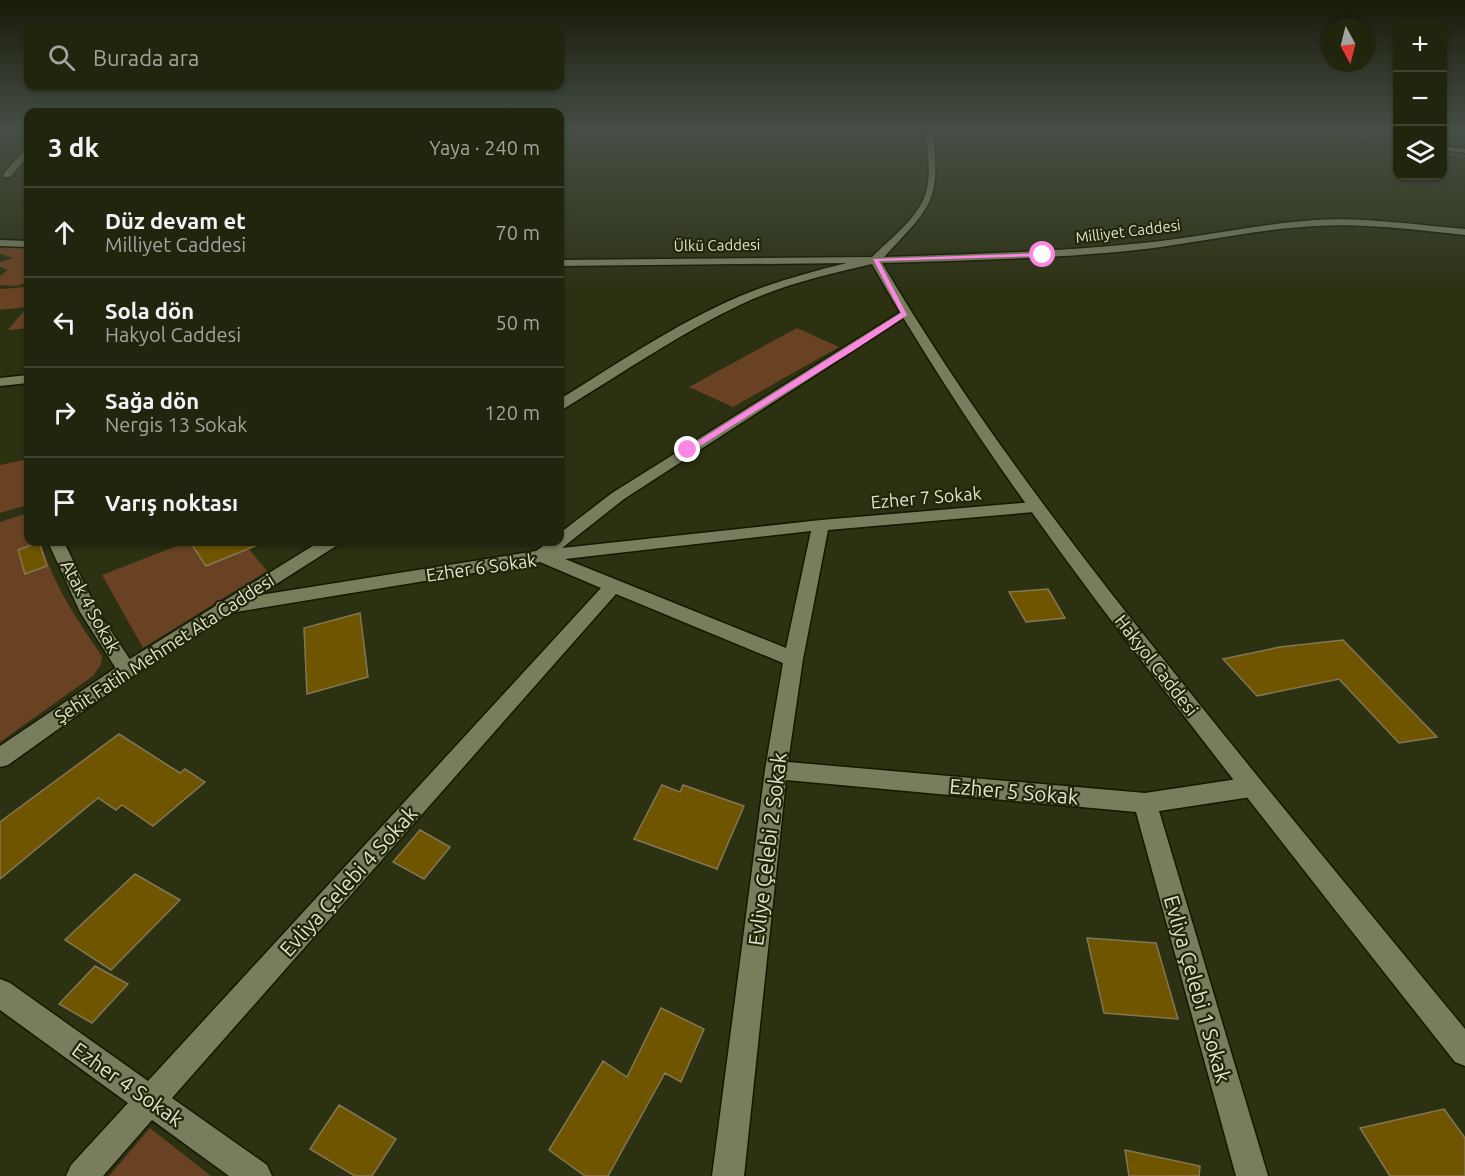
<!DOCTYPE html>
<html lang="tr">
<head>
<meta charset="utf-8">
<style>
	:root { --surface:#21250e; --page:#2d311c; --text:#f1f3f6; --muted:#a2a59e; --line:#3e422e }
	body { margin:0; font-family:Ubuntu,sans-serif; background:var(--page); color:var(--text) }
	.controls { position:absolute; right:18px; top:18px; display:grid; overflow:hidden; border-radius:12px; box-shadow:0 2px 4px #0004 }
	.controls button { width:54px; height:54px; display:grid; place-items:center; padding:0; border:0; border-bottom:2px solid var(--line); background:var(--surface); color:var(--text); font:30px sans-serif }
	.compass { position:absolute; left:1321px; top:18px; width:54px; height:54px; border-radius:50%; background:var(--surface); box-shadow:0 2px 4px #0004; rotate:173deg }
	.stop { position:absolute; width:18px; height:18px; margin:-14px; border:4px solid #fc86e4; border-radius:50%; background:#fff }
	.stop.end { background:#fc86e4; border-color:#fff; box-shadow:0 2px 6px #0008 }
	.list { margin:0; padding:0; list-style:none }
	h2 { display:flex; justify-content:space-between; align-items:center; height:78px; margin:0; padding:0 24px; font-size:26px }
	h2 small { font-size:20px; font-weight:400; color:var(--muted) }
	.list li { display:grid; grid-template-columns:39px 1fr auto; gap:18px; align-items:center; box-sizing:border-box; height:90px; padding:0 24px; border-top:2px solid var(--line) }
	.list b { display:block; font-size:22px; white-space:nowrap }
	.list p { margin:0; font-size:20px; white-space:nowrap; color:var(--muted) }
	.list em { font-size:20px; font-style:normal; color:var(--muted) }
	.icon { flex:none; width:33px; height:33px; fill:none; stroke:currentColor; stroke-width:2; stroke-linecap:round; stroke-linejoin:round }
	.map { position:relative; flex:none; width:1465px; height:1176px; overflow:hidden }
	.search { position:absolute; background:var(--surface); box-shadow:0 2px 4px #0004; left:24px; top:24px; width:540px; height:66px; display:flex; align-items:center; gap:15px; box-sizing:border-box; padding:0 21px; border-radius:12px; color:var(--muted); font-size:22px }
	.panel { position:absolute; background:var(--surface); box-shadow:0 2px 4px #0004; left:24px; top:108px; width:540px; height:438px; border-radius:12px }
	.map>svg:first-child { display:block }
	.green { fill:#684222 }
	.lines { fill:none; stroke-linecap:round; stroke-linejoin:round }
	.stream { fill:#485d53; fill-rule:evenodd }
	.building { fill:#6f5500; stroke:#837656; stroke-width:1.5 }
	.street-casing { stroke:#151800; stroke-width:3 }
	.secondary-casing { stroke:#151800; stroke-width:3 }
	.street { fill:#787e5d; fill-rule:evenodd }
	.secondary { fill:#787e5d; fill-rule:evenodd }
	.route { fill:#fc86e4 }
	.labels { text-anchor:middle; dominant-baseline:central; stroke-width:4.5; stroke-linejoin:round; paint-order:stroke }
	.far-street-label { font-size:15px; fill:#dfe3d1; stroke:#222708 }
	.street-label { font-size:18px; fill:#dfe3d1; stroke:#222708 }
	.near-street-label { font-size:21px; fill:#dfe3d1; stroke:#222708 }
</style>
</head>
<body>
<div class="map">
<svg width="1465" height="1176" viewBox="0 0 1465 1176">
	<rect width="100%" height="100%" fill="#2c3112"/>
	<path class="green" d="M0,246l28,1v35l-12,4 -16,-1v-9l8,-6 -8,-3v-5l13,-4 -13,-4z
		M28,287v41l-20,2 19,-23 -27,3v-21z
		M797,328l42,19 -106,60 -44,-20z
		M28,459l-1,46 -27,8v-48z
		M28,513v29h12c15,44 36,77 62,114l-1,8 -8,12 -93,66v-220z
		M187,542h56l24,29 -124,77 -41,-73z
		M150,1128l61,48h-102z"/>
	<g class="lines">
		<path class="stream" d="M1290,128c37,0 72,9 108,16v2l-53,-11z
			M1442,151l23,4v2l-23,-4z"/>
	</g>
	<path class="building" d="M39,542l8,24 -22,8 -7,-24z
		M190,542h75l-59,24z
		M1048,589l17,29 -39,4 -17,-30z
		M360,613l8,64 -61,17 -3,-66z
		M1343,640l94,97 -38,6 -60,-64 -82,17 -34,-37 57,-12z
		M119,734l61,39 5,-4 20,13 -52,44 -31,-21 -6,5 -18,-12 -98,81v-57z
		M662,785l18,7 3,-7 61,21 -27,63 -83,-30z
		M420,830l30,17 -26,32 -31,-17z
		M135,874l45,26 -69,70 -46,-30z
		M1087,938l69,5 22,76 -74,-6z
		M95,966l33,18 -36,39 -33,-19z
		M661,1008l43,21 -23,53 -16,-9 -57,103h-23l-36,-26 54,-89 24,16z
		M339,1105l57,34 -24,37h-17l-45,-27z
		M1444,1109l21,29v38h-75l-30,-48z
		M1125,1150l75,16 -1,10h-70z"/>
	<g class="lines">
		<g class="street-casing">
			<path id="street" d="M1442,146l23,3v4l-23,-3z
				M25,150h3v6l-18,21h-6v-4z
				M904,310l4,1v4l-284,184 -62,49 259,-28 213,-18 6,1 2,4 -2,4 -6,1 -206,18 -25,129 -15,103 357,31 106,-16 8,3 3,7 -3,7 -8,3 -92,14 109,365h-32l-100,-364 -350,-32 -42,396h-32l53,-406 18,-107 -167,-69 -444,504 95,67 5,11h-43l-77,-56 -49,56h-37l5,-11 57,-62 -128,-93v-31l10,4 138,98 453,-493 -61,-26 -316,52 -7,-2 -2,-5 2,-5 319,-51 13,-9h11v-9l52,-40zM811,531l-25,117 -221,-89z
				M28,375v8l-28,3v-8z
				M48,542h16l33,68 40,60 -3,5 -7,3 -7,-3 -40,-63z"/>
		</g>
		<g class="secondary-casing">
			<path id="secondary" d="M925,128h8c7,75 1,75 -49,129 87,-3 173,-5 259,-14 58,-6 114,-19 172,-23 50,-3 100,5 150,9v6c-49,-5 -100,-12 -149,-9 -58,3 -114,16 -171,23 -88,10 -175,11 -263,14 87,148 191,284 298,417 94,118 190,233 285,349v37l-10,-4c-99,-125 -197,-250 -294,-376 -104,-136 -205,-273 -289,-422 -43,10 -87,20 -128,39 -62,29 -120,69 -179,105l-5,1v-10c57,-35 115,-75 178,-102 35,-15 72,-25 109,-34l-287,3v-6l312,-3c17,-17 43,-37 52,-59 9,-22 3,-48 1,-70z
				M0,240l28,1v6l-28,-1z
				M319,542h19l-2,4 -202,129 -126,90 -8,2v-21l120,-81z"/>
		</g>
		<use href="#street" class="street"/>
		<use href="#secondary" class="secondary"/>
	</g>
	<linearGradient id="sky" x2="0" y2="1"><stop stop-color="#181b0a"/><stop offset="0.44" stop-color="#454e44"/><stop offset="1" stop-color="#454e44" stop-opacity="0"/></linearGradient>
	<rect width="1465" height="293" fill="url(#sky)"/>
	<path class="route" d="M1043,253l2,3 -166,5 28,54c-70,48 -144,90 -216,137l-7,-2 217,-137 -28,-54z"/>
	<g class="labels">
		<g class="far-street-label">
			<text transform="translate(1128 231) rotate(-7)">Milliyet Caddesi</text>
			<text transform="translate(717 245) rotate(-1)">Ülkü Caddesi</text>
		</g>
		<g class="street-label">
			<text transform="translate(926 497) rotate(-5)">Ezher 7 Sokak</text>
			<text transform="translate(481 567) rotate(-8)">Ezher 6 Sokak</text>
			<text transform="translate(91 606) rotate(61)">Atak 4 Sokak</text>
			<text transform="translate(164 648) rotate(-33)">Şehit Fatih Mehmet Ata Caddesi</text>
			<text transform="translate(1157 665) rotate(52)">Hakyol Caddesi</text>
		</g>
		<g class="near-street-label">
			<text transform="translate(1014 791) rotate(5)">Ezher 5 Sokak</text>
			<text transform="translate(767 849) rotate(-83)">Evliye Çelebi 2 Sokak</text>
			<text transform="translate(348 881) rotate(-48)">Evliya Çelebi 4 Sokak</text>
			<text transform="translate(1198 989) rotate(74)">Evliya Çelebi 1 Sokak</text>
			<text transform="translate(128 1084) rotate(35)">Ezher 4 Sokak</text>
		</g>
	</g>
</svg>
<div class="controls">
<button>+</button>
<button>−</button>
<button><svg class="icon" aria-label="layers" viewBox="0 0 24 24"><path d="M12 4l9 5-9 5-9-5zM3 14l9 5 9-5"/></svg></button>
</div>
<svg class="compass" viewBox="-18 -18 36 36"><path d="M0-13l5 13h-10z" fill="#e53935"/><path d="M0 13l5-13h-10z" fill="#a2a59e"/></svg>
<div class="stop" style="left:1043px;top:255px"></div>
<div class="stop end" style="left:688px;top:450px"></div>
<div class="search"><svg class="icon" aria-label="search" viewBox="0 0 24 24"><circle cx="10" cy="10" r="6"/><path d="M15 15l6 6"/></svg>Burada ara</div>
<section class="panel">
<h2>3 dk<small>Yaya · 240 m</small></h2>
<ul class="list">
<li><svg class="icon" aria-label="ahead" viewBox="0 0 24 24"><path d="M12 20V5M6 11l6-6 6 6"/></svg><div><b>Düz devam et</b><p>Milliyet Caddesi</p></div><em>70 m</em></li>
<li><svg class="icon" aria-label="left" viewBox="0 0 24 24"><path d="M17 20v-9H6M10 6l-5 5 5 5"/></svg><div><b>Sola dön</b><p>Hakyol Caddesi</p></div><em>50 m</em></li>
<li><svg class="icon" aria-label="right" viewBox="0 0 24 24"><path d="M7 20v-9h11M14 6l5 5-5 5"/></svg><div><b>Sağa dön</b><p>Nergis 13 Sokak</p></div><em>120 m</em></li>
<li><svg class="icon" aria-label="arrive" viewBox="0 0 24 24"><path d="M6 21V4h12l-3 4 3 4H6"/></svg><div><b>Varış noktası</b></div></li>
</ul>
</section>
</div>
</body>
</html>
